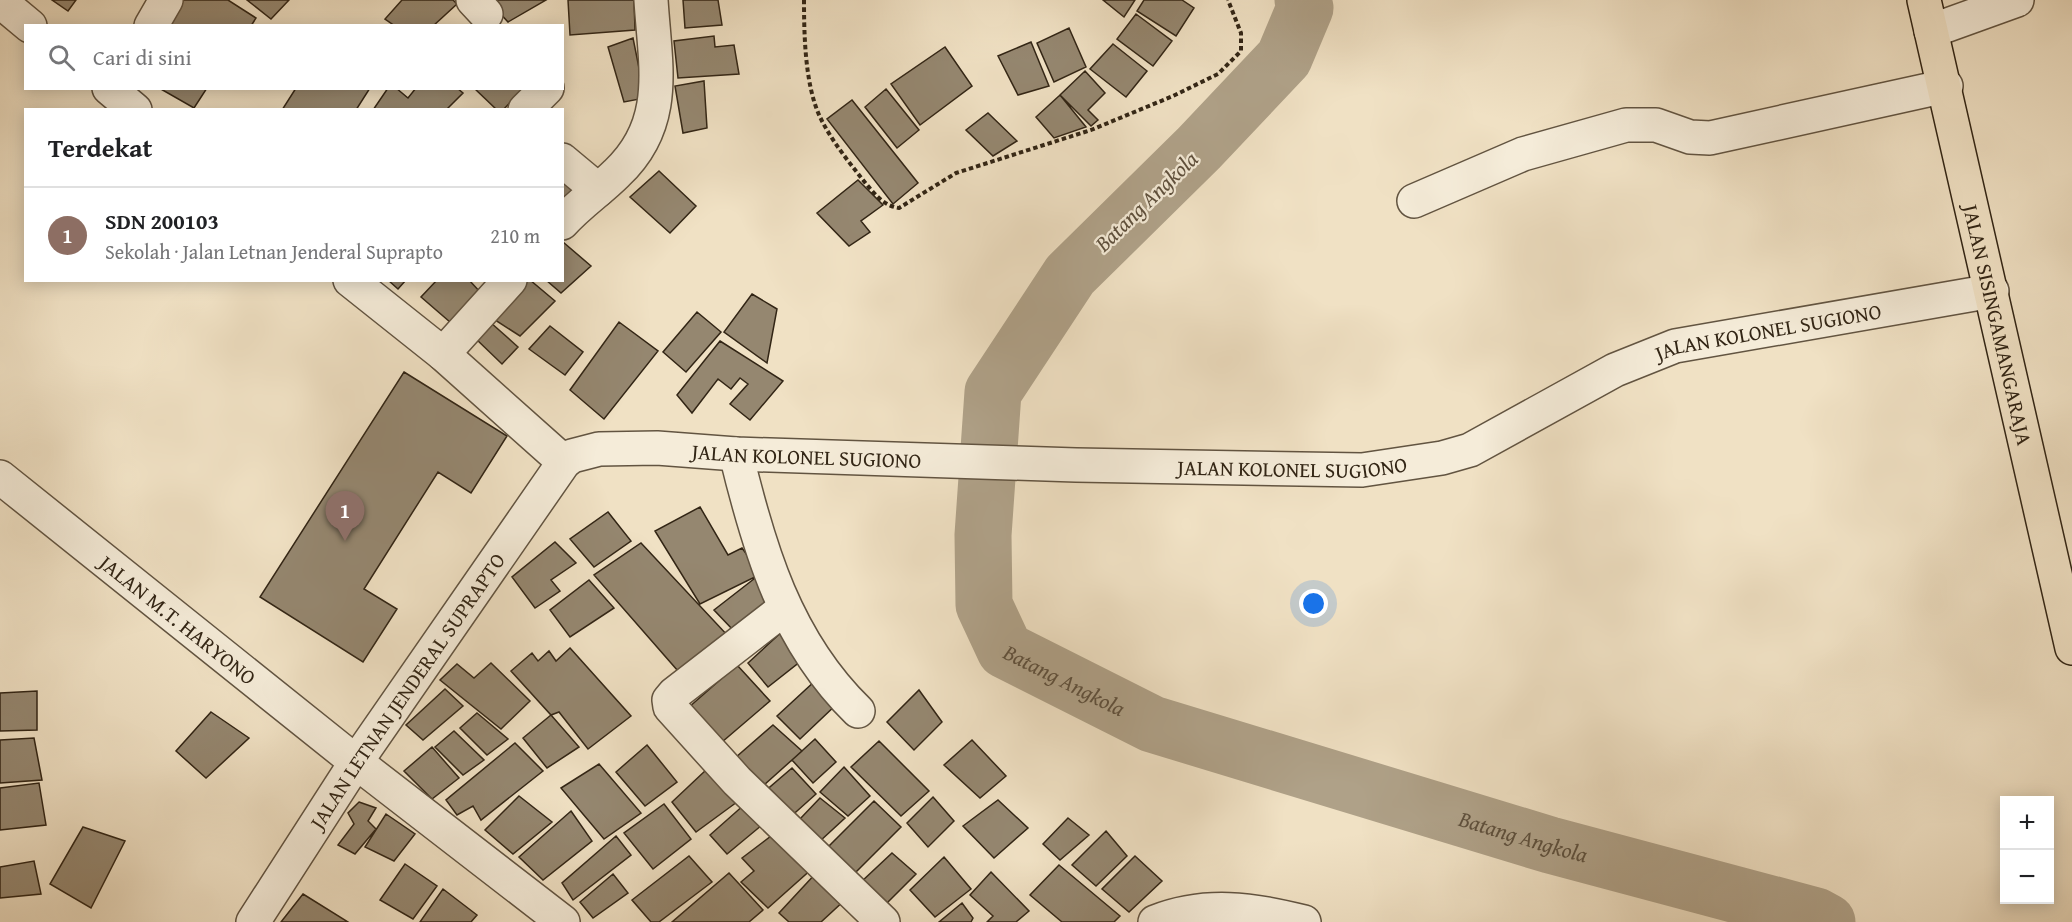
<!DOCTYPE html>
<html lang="id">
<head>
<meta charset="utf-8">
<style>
	:root { --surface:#fff; --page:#f6f6f6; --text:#202124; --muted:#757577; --line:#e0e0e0; --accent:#d93025 }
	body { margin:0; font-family:"Gentium Book Plus",serif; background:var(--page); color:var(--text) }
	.controls { position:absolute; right:18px; bottom:18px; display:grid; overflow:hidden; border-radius:0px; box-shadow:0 3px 15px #0003 }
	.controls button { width:54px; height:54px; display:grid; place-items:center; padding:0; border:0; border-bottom:2px solid var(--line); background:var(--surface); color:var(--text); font:30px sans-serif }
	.you { position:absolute; left:1314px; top:604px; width:21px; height:21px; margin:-15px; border:4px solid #fff; border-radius:50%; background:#1a73e8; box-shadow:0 0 0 9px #1a73e833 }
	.badge { display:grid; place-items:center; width:39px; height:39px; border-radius:50%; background:var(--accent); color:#fff; font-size:20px; font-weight:700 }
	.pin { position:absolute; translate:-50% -50px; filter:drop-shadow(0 2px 3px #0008) }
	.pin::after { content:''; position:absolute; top:32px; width:21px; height:18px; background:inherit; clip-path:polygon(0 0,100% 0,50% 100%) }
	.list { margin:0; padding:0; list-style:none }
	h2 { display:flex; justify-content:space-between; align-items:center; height:78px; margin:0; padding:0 24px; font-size:26px }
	h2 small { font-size:20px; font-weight:400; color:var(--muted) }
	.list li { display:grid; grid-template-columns:39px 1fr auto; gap:18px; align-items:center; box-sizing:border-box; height:96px; padding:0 24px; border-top:2px solid var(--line) }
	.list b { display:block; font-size:22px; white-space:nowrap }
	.list p { margin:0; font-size:20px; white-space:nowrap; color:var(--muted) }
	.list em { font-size:20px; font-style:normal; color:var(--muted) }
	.icon { flex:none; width:33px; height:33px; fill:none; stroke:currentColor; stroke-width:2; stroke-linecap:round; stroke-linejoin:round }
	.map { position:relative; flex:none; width:2072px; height:922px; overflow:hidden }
	.search { position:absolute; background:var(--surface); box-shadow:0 3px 15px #0003; left:24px; top:24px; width:540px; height:66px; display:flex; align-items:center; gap:15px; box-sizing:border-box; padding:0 21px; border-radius:0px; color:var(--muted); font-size:22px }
	.panel { position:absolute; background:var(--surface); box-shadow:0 3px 15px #0003; left:24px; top:108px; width:540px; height:174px; border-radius:0px }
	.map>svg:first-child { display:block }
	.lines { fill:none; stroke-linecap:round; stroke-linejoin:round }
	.river { stroke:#afa188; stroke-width:57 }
	.building { fill:#958770; stroke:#322515; stroke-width:1.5 }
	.minor-casing { stroke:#625441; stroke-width:36 }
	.highway-casing { stroke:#322515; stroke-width:36 }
	.path { stroke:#322515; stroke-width:4; stroke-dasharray:4.5 3; stroke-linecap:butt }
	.minor { stroke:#f5ecd9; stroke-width:33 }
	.highway { stroke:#f0e1c4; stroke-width:33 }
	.labels { text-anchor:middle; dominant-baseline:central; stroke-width:4.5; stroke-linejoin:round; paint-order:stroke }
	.street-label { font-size:21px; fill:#322515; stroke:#f5ecd9 }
	.water-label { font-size:22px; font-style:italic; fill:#5e503d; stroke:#f5ecd9 }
</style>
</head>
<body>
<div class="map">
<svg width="2072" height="922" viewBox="0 0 2072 922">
	<rect width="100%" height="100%" fill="#f0e1c4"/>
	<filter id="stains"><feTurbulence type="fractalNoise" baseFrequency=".00333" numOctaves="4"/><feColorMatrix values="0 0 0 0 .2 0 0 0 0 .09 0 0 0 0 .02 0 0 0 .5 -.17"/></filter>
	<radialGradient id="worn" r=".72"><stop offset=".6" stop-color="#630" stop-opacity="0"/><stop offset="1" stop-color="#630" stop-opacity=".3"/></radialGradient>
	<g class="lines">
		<path class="river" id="s1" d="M1303,0l2,8 -21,50 -85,90 -129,127 -77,117 -10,143 1,70 21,45 147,74 398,121 266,71 11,6"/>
	</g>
	<path class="building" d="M52,0h24l-8,11z
		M183,0h45l28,18 -5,8h-84z
		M247,0h42l-18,19z
		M402,0h51l4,4 -24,22h-38l-10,-7z
		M488,0h58l-38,22z
		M568,0h66l1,30 -65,5z
		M683,0h35l4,25 -37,3z
		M1103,0h32l-11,17z
		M1144,0h38l12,8 -18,28 -39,-25z
		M1136,14l36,27 -19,25 -36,-27z
		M1069,28l17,39 -32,15 -17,-39z
		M714,36l1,11 19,-2 5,29 -61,4 -4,-37z
		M633,38l12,60 -21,4 -16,-55z
		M1031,42l18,44 -31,9 -20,-39z
		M1113,44l34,27 -21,26 -36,-28z
		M945,47l27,39 -52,39 -29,-41z
		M1085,71l20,22 -17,17 10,10 -7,6 -31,-31z
		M704,81l3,47 -24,5 -8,-47z
		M159,88h48l-13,20z
		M296,88h74l-14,22h-74z
		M388,88h8l12,10 8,-10h41l6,5 -17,17h-73z
		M474,88h50l-21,22h-6z
		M886,89l33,41 -22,18 -32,-41z
		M1060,95l26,32 -32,11 -18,-21z
		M852,100l66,83 -25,21 -66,-85z
		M988,113l29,28 -24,15 -27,-26z
		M659,171l37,35 -26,27 -40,-36z
		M562,174l20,17 -20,17z
		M858,180l25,25 -22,16 9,11 -21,14 -32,-33z
		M563,242l28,24 -30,27 -15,-13h16z
		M388,280h18l-8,9z
		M437,280h32l12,13 -31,29 -29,-25z
		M520,280h10l25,21 -35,35 -31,-20z
		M752,294l25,15 -10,54 -43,-31z
		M697,312l24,20 -35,40 -23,-20z
		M490,322l28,25 -16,17 -28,-27z
		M619,322l39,29 -54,68 -34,-29z
		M550,326l33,26 -18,23 -36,-26z
		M720,341l63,40 -33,39 -20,-16 18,-20 -8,-6 -9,11 -13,-10 -26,34 -15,-18z
		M404,372l103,64 -36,57 -33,-21 -74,117 33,20 -34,53 -103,-65z
		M700,507l28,48 14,-7 19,26 -61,30 -45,-73z
		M608,512l23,29 -37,26 -24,-28z
		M555,542l21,21 -25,17 9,11 -25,17 -23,-31z
		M641,543l89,95 -52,33 -84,-96z
		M759,575l16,25 -41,31 -20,-21z
		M589,580l25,28 -44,29 -20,-27z
		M786,628l20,29 -38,30 -20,-24z
		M570,648l61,68 -43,33 -29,-37 -8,3 -40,-44 21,-18 6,8 11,-10 7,10z
		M491,663l39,38 -29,28 -61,-49 17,-16 17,14z
		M737,665l33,36 -48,41 -34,-34z
		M816,680l23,22 -39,37 -23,-23z
		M445,689l18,17 -40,34 -17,-15z
		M919,690l23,32 -28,28 -27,-28z
		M37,691v39l-37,1v-38z
		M211,712l38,26 -43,40 -30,-27z
		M477,713l31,26 -21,16 -27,-27z
		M551,715l28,32 -32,21 -24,-30z
		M773,725l29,26 -38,34 -29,-27z
		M454,731l30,29 -21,15 -28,-28z
		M34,738l8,42 -42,3v-43z
		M815,739l21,23 -23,21 -21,-23z
		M972,740l34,36 -26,22 -36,-33z
		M879,741l50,50 -28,25 -50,-49z
		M515,743l28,28 -62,49 -8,-14 -16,9 -11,-15z
		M647,745l30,37 -32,24 -29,-34z
		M432,747l27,31 -27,21 -28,-28z
		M599,764l42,49 -37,26 -43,-51z
		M844,767l26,29 -22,20 -28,-24z
		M792,768l24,26 -29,26 -24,-27z
		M706,770l31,32 -41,30 -24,-30z
		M39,783l7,42 -46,5v-42z
		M519,796l33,26 -39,32 -28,-24z
		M933,797l21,24 -26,26 -21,-24z
		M820,798l25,20 -26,24 -20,-22z
		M998,800l30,28 -34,30 -31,-32z
		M874,801l27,26 -46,46 -27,-26z
		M359,802l17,6 -8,13 8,8 -21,25 -17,-9 16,-21 -6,-11z
		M664,804l27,35 -38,30 -29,-36z
		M745,804l17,21 -35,29 -17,-19z
		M571,811l21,30 -49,39 -24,-23z
		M386,814l29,20 -21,27 -29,-14z
		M1068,818l21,17 -29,25 -17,-16z
		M83,827l42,14 -34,67 -41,-24z
		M1106,831l21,25 -31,30 -24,-21z
		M775,833l39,34 -46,41 -27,-26 13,-11 -12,-13z
		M616,836l15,19 -58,45 -11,-17z
		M892,853l24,21 -32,32 -24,-23z
		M689,856l23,26 -53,40h-8l-19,-22z
		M1135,856l27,25 -33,31 -27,-23z
		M944,857l27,32 -36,28 -25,-27z
		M34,861l7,33 -41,4v-31z
		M405,864l32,22 -24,33 -33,-19z
		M1059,865l61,51 -6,6h-52l-32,-27z
		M817,872l30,26 -26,24h-32l-10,-9z
		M991,872l38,39 -13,11h-29l6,-6 -23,-21z
		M729,873l34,37 -14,12h-77z
		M613,874l15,19 -35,25 -13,-16z
		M443,889l34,26 -6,7h-51z
		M303,894l45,28h-67z
		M962,903l11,15 -2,4h-32z"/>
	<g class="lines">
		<g class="minor-casing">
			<g id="minor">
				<path d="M473,0l13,14"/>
				<path d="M0,1l30,25"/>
				<path d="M151,26l15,-26"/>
				<path d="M1931,31l86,-31"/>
				<path d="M109,88l26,22"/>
				<path d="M525,110l22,-22"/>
				<path d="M562,160l36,30"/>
				<path d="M1414,201l109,-47 103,-29h30l34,12 20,1 236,-52"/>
				<path d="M562,223c17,-19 37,-32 55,-50 53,-50 38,-108 34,-173"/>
				<path d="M350,280l93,74 121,108"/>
				<path d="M443,354l67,-74"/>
				<path d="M736,454c23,95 50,187 122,257"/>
				<path id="s2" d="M0,477l356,285 207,160"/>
				<path d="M785,608l-111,86 -5,6 1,7 67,74 146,141"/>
				<path id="s3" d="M253,922l103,-160 208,-300 8,-6 27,-7 58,-1 79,6 340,11 286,5 80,-12 28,-8 145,-80 60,-24 317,-55"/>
				<path d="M1155,922c50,-20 98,-13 149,0"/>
			</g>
		</g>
		<g class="highway-casing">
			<g id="highway">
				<path id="s4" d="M1924,0l148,648"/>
			</g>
		</g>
		<path class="path" d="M804,0c0,36 1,87 17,119 11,22 27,42 42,61 10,12 20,26 36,28l57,-35 135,-43 82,-34 45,-22 23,-23v-18l-13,-33"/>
		<use href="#minor" class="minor"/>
		<use href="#highway" class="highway"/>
	</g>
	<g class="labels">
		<g class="street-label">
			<text stroke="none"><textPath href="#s4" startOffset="333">JALAN SISINGAMANGARAJA</textPath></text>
			<text stroke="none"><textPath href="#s3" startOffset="1791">JALAN KOLONEL SUGIONO</textPath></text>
			<text stroke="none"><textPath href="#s3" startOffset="801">JALAN KOLONEL SUGIONO</textPath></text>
			<text stroke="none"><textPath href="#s3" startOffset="1287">JALAN KOLONEL SUGIONO</textPath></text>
			<text stroke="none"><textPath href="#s2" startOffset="228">JALAN M.T. HARYONO</textPath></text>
			<text stroke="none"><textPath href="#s3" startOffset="278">JALAN LETNAN JENDERAL SUPRAPTO</textPath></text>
		</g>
		<g class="water-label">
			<text transform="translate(1146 201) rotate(-44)">Batang Angkola</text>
			<text stroke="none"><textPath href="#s1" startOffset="837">Batang Angkola</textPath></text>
			<text stroke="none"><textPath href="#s1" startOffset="1323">Batang Angkola</textPath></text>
		</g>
	</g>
	<rect width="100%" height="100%" filter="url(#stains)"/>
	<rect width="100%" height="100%" fill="url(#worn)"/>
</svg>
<div class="controls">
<button>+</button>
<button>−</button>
</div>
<div class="you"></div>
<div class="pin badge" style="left:345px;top:541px;background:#8d6e63">1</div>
<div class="search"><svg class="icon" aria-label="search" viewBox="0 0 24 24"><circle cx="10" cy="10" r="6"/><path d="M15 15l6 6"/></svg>Cari di sini</div>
<section class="panel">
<h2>Terdekat<small></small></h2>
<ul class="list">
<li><span class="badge" style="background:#8d6e63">1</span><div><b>SDN 200103</b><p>Sekolah · Jalan Letnan Jenderal Suprapto</p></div><em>210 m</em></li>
</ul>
</section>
</div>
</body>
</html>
